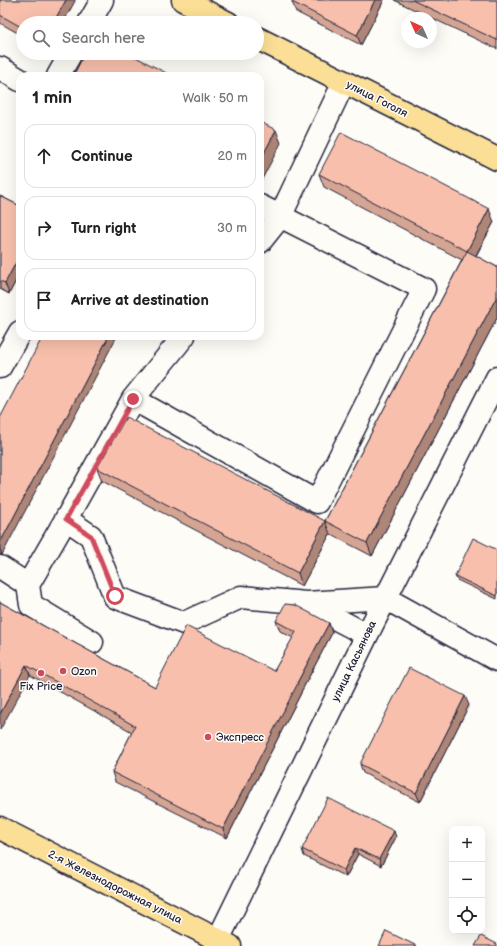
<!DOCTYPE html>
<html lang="en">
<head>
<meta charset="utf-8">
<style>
	:root { --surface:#fff; --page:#f6f6f6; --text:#222; --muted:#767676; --line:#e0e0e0 }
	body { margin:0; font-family:"Balsamiq Sans",sans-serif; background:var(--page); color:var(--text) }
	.controls { position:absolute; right:12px; bottom:12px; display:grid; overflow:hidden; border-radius:8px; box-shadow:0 4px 16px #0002 }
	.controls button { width:36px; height:36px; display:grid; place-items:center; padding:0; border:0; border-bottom:1px solid var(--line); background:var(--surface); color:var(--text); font:20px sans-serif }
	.compass { position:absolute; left:401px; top:12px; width:36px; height:36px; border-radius:50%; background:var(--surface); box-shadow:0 4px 16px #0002; rotate:315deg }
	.stop { position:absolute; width:12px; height:12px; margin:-9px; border:3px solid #d1495b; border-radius:50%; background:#fff }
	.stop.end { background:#d1495b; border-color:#fff; box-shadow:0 1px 4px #0008 }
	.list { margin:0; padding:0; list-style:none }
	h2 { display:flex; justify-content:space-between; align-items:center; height:52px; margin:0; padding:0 16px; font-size:17px }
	h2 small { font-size:13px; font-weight:400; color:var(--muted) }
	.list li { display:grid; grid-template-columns:26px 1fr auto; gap:12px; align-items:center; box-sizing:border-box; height:64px; margin:0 8px 8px; padding:0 8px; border:1px solid var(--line); border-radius:12px }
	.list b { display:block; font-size:15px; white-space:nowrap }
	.list em { font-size:13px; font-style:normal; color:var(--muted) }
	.icon { flex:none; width:22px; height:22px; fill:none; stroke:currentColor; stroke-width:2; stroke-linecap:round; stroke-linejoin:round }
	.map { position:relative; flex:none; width:497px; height:946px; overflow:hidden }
	.search { position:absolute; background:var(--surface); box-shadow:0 4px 16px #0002; left:16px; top:16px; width:248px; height:44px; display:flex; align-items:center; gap:10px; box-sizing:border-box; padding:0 14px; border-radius:22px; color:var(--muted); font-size:15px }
	.panel { position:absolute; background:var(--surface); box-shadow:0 4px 16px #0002; left:16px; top:72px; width:248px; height:268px; border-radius:12px }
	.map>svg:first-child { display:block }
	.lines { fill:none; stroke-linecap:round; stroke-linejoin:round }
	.minor-casing { stroke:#22223b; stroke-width:25 }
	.major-casing { stroke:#22223b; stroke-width:25 }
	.minor { stroke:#fdfcf7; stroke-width:22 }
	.major { stroke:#fbdf96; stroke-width:22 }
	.wall { fill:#d5a594; stroke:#22223b }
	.shaded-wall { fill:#ae8678; stroke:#22223b }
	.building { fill:#f8c0ac; stroke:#22223b }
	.route { stroke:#d1495b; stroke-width:5 }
	.poi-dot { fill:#d1495b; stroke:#fdfcf7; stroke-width:1.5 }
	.labels { text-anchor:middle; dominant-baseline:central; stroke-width:3; stroke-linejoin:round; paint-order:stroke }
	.street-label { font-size:11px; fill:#22223b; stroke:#fdfcf7 }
	.poi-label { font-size:11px; fill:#22223b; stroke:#fdfcf7; text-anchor:start }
</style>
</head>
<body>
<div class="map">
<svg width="497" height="946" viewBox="0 0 497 946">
	<rect width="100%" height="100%" fill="#fdfcf7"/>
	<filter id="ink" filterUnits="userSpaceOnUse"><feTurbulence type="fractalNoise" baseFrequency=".025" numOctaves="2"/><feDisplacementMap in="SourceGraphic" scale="8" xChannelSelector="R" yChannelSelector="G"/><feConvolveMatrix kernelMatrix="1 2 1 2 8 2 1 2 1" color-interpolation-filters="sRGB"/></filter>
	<g filter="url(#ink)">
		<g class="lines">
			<g class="minor-casing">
				<path id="minor" d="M89,23l13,-23
					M0,68l20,12
					M58,76l13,-23
					M260,242l20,-25 64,-135
					M0,367l20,-35
					M133,399l184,103 107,-213 -164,-83
					M66,519l67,-120 51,-63
					M0,567l28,18 38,-66 25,17 24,61 69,26 57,-26 65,6 61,32
					M28,585l3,20 61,37
					M306,603l79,-5 112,62
					M215,946l152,-311 130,-257"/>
			</g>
			<g class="major-casing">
				<path id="major" d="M183,0l45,23
					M257,38l240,121
					M0,828l230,118"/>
			</g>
			<use href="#minor" class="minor"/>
			<use href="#major" class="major"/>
		</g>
		<path class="wall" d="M0,0l75,1 -52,22v13l-23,-13z
			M293,0h91l-23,45 -65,-33 -4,-10z
			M394,0h103v49z
			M319,174l175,48 -18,34 21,11v51l-125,238 -42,-22 -28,52 -200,-105 -5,-13 228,53 137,-261 -138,-73z
			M0,196l20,10v67l-11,21 -9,-5z
			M0,418l2,137h-2z
			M497,550v49l-40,-19 -2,-4z
			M0,602l155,85 119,-16 19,-33 -13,-7 -4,-10 53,2 3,10 -31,59v1l-74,145 -112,-56 -3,-10 20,-40 -102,-57z
			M469,705l-49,97 -57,-29 -3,-9z
			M396,837l-15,29 -23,-12 -12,23 -42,-21 -2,-7z"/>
		<path class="shaded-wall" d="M66,0h9v1l-12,22h-10z
			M375,0h9l-23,45 -4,-10z
			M276,130l5,13 -21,40v-22z
			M489,209l5,13 -23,42 -4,-13z
			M20,255v18l-11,21 -4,-11z
			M497,296v22l-125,238 -5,-13z
			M109,336h8l-115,219 -2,-6v-6z
			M325,521l5,13 -28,52 -4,-13z
			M329,623l3,10 -31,59v1l-74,145 -4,-9 74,-146z
			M26,665l4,10 -30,55v-16z
			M465,696l4,9 -49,97 -4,-9z
			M394,831l2,6 -15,29 -2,-7z
			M355,848l3,6 -12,23 -2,-7z"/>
		<path class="building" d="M0,0h66l-13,23h-30v5l-23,-13z
			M293,0h82l-18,35 -65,-33z
			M412,0h85v40z
			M85,53h43l44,23h-99z
			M260,122l16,8 -16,31z
			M341,132l148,77 -22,42 -148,-77z
			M0,196l20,10v49l-15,28 -5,-2z
			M467,251l30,16v29l-130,247 -42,-22z
			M43,336h66l-109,207v-125z
			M126,417l199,104 -27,52 -201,-105z
			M473,538l24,12v46l-42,-20z
			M0,602l155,85 31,-61 88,45 22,-39 -20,-11 9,-17 10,1 34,18 -32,60h1l-75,146 -111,-57 23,-46 -109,-61 -26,49z
			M409,668l56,28 -49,97 -56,-29z
			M328,798l66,33 -15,28 -24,-11 -11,22 -42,-21z
			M386,931l31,15h-38z
			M481,936l16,8v2h-22z"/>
	</g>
	<g class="lines" filter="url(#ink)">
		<path class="route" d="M115,596l-24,-60 -25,-17 67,-120"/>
	</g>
	<g class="poi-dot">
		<circle cx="63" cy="671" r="4"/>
		<circle cx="41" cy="673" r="4"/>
		<circle cx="208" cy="737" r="4"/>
	</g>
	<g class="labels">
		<g class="street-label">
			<text transform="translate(377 99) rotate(27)">улица Гоголя</text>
			<text transform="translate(354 661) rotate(-64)">улица Касьянова</text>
			<text transform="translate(115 887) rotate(27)">2-я Железнодорожная улица</text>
		</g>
		<g class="poi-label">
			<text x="71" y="671">Ozon</text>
			<text x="41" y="686" text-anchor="middle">Fix Price</text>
			<text x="216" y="737">Экспресс</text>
		</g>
	</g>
</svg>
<div class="controls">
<button>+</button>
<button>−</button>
<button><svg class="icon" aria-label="locate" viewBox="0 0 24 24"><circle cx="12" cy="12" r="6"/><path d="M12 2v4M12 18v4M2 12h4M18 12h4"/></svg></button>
</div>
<svg class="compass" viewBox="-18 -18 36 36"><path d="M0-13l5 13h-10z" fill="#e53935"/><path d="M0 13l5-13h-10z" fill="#767676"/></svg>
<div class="stop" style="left:115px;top:596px"></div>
<div class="stop end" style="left:133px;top:399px"></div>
<div class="search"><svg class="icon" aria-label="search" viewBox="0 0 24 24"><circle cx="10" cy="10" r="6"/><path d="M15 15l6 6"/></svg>Search here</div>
<section class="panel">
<h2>1 min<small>Walk · 50 m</small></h2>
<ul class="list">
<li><svg class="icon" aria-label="ahead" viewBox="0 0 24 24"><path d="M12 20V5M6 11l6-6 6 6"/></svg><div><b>Continue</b></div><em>20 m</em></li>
<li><svg class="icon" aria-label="right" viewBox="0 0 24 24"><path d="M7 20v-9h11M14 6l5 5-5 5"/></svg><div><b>Turn right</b></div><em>30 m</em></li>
<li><svg class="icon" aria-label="arrive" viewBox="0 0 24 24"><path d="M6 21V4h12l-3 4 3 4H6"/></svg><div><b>Arrive at destination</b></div></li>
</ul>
</section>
</div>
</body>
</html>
